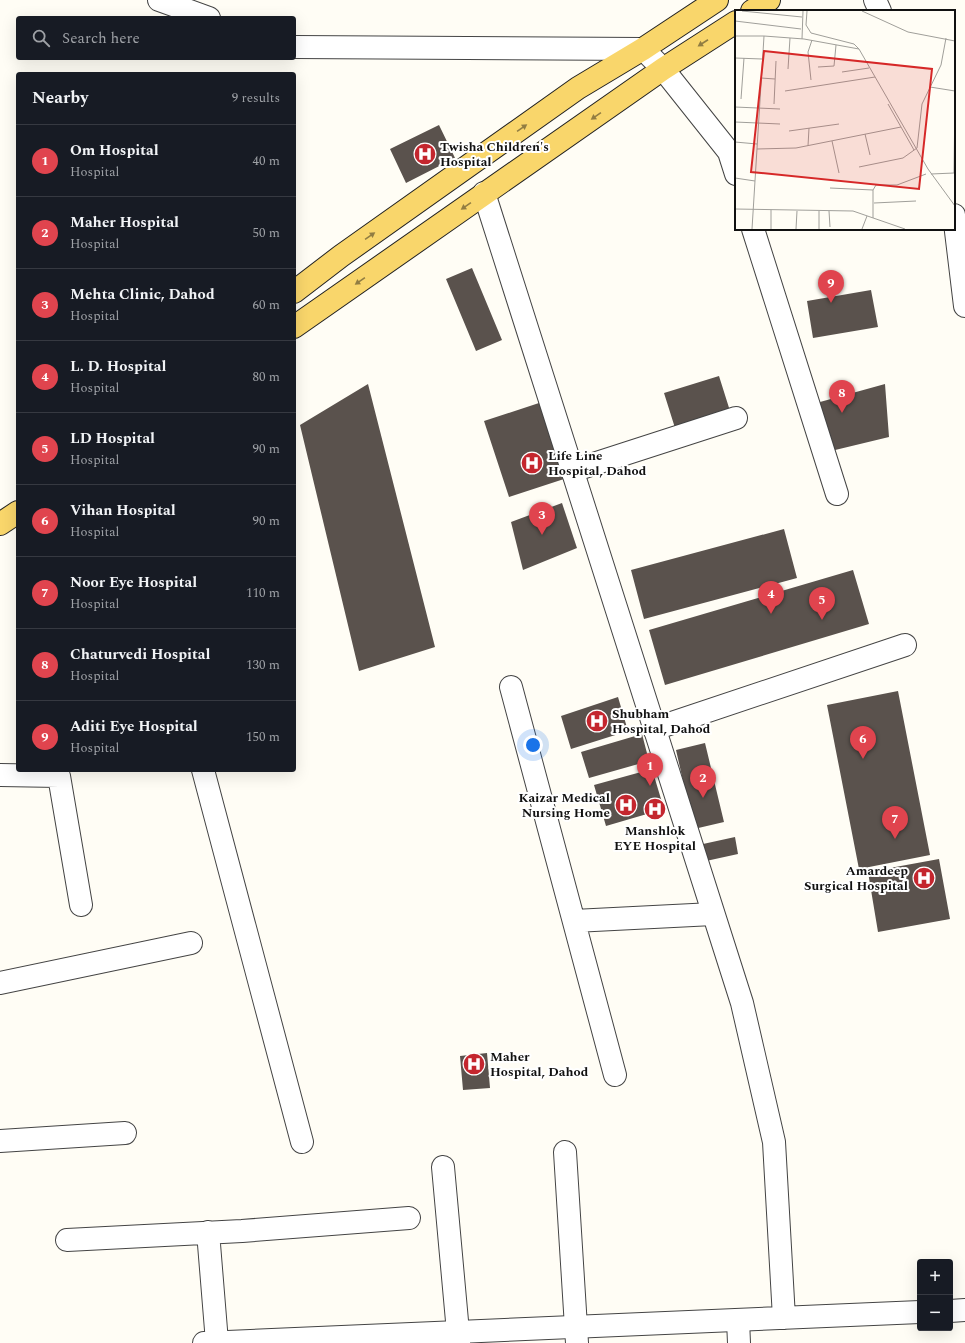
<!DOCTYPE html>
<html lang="en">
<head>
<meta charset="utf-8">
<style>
	:root { --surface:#171b24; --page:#20242c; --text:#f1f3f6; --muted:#9ea1a6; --line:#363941; --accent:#c4262e }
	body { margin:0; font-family:Spectral,serif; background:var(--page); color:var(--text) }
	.controls { position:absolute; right:12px; bottom:12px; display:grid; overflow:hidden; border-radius:4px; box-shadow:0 4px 16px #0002 }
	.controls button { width:36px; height:36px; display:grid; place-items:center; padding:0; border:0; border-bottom:1px solid var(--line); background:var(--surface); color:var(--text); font:20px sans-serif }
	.you { position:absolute; left:533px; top:745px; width:14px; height:14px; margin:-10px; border:3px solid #fff; border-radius:50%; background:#1a73e8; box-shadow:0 0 0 6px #1a73e833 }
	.badge { display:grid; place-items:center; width:26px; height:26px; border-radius:50%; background:var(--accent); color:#fff; font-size:13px; font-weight:700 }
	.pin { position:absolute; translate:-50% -33px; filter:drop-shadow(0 1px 2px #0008) }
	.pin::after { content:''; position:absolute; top:21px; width:14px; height:12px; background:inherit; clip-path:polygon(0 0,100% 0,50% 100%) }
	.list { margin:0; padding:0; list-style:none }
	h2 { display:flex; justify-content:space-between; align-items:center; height:52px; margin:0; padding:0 16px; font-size:17px }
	h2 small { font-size:13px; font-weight:400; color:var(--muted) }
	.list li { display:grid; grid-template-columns:26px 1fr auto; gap:12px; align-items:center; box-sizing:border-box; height:72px; padding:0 16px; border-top:1px solid var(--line) }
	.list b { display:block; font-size:15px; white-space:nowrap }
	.list p { margin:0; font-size:13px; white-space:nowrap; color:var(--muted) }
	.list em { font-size:13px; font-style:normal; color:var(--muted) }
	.icon { flex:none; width:22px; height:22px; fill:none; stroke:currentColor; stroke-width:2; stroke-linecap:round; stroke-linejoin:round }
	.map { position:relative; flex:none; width:965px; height:1343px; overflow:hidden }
	.search { position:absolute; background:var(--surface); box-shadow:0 4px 16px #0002; left:16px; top:16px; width:280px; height:44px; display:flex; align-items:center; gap:10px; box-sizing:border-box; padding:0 14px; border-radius:4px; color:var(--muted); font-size:15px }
	.panel { position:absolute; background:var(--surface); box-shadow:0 4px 16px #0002; left:16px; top:72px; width:280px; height:700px; border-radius:4px }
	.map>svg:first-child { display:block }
	.building { fill:#5a524d }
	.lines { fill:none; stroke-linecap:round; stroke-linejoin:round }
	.minor-casing { stroke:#444; stroke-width:24 }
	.tertiary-casing { stroke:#444; stroke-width:24 }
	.primary-casing { stroke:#222; stroke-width:24 }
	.minor { stroke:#fff; stroke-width:22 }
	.tertiary { stroke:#fff; stroke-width:22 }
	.primary { stroke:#f9d66b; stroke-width:22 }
	.oneway { fill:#917d42 }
	.labels { text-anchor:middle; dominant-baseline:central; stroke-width:4; stroke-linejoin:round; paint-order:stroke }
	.poi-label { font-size:13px; font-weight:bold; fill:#111; stroke:#fff; text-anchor:start }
	.inset-road { fill:none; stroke:#a09f9a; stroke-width:1 }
	.view { fill:#d62828; fill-opacity:0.15; stroke:#d62828; stroke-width:2 }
	.inset-edge { fill:none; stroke:#111; stroke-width:2 }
</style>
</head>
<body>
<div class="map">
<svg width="965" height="1343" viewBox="0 0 965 1343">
	<rect width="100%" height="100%" fill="#fffdf5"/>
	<path class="building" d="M439,125l16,33 -49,25 -16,-34z
		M472,268l30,72 -26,11 -30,-72z
		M871,290l7,37 -65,11 -6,-37z
		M719,376l17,54 -55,17 -17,-54z
		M368,384l67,263 -76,24 -59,-246z
		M885,384l4,53 -58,14 -11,-49z
		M539,403l25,76 -55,18 -25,-76z
		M562,503l15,45 -54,22 -12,-48z
		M784,529l13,49 -153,41 -13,-49z
		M853,570l16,54 -204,61 -16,-55z
		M898,691l32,164 -71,14 -32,-164z
		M618,697l10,34 -57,18 -10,-33z
		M642,734l7,27 -60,17 -8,-26z
		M705,743l19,79 -30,7 -18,-79z
		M652,769l12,40 -58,17 -12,-41z
		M735,837l3,17 -32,7 -3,-17z
		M939,859l11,60 -72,13 -10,-60z
		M487,1053l3,35 -27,2 -3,-34z"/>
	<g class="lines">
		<g class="minor-casing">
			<path id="minor" d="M875,0l5,11
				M643,49l20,20 66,83 7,22
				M954,215l11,91
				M753,229l84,265
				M572,471l164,-53
				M511,687l104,388
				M654,729l251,-84
				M203,770l99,372
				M0,775l59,1 22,129
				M574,921l139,-7
				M0,983l191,-40
				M0,1141l125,-8
				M565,1152l12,191
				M443,1167l16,176
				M208,1232l9,110
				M67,1240l175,-9 167,-13
				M738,1320l1,23"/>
		</g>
		<g class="tertiary-casing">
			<path id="tertiary" d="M159,0l50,18
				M294,47l349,2
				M484,193l258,810 32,139 10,176
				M950,1311l15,-1
				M204,1343l716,-31"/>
		</g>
		<g class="primary-casing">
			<path id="primary" d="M752,11l17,-11
				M294,292l47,-36 237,-168 65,-39 74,-49
				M294,327l369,-258 73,-47
				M0,524l18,-12"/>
		</g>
		<use href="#minor" class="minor"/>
		<use href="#tertiary" class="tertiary"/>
		<use href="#primary" class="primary"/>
	</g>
	<defs><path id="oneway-solid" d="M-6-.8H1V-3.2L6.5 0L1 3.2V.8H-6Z"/></defs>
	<g class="oneway">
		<use href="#oneway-solid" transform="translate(703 43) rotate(147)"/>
		<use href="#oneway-solid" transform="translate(596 116) rotate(145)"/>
		<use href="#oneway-solid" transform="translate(522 128) rotate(-35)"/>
		<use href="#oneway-solid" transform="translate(466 206) rotate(145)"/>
		<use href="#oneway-solid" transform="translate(370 236) rotate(-35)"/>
		<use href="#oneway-solid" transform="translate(360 281) rotate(145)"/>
	</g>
	<defs>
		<g id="hospital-disc" transform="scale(1.15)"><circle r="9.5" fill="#c4262e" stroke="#fff"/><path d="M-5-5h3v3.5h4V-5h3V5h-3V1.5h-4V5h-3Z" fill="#fff"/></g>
	</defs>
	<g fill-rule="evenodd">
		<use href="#hospital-disc" x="425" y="154"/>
		<use href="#hospital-disc" x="532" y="463"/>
		<use href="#hospital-disc" x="597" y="721"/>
		<use href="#hospital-disc" x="626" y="805"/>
		<use href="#hospital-disc" x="655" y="809"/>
		<use href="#hospital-disc" x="924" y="878"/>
		<use href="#hospital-disc" x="474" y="1064"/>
	</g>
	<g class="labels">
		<g class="poi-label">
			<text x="440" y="147">Twisha Children's<tspan x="440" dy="15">Hospital</tspan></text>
			<text x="548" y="456">Life Line<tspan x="548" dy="15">Hospital, Dahod</tspan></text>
			<text x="612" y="714">Shubham<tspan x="612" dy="15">Hospital, Dahod</tspan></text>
			<text x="610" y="798" text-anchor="end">Kaizar Medical<tspan x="610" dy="15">Nursing Home</tspan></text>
			<text x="655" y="831" text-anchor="middle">Manshlok<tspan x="655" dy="15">EYE Hospital</tspan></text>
			<text x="908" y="871" text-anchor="end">Amardeep<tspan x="908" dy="15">Surgical Hospital</tspan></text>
			<text x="490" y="1057">Maher<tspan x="490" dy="15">Hospital, Dahod</tspan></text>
		</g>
	</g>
	<g transform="translate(735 10)">
		<rect width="220" height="220" fill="#fffdf5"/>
		<path class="inset-road" d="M7,1l60,6M72,1l-1,14 5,8 43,11 5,5 69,120 27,37M127,1l46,21 47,9M0,11l66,8M0,26h29M67,29l1,-28M0,48l27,1M83,57l16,-1 2,-21M53,59l2,-31M107,62l27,-4M26,68l14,1M76,70l-3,-28 4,-12M195,77l25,4M50,81l90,-14M6,89l3,-41M39,94l2,-43M153,94l26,46M0,97l45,2M0,112l45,2M54,121l50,-7M130,124l5,21M97,131l7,32M0,132l22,2M73,136l1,-18M22,139l39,-1 105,-21M124,157l44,-9 14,-10 5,-44 19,-39 5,-27M196,164l23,-1 1,-76M0,168l20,3M95,178l43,2M139,193l42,-2M0,199l118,2 52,18M36,200v19M94,201l1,16M138,208v-28l3,-5h21l29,-11M17,219l12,-193 40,3 55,10M61,219l1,-18M84,219v-18M127,219l5,-13"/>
		<path class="view" d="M29,41l168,18 -13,120 -168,-17z"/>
		<rect width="220" height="220" class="inset-edge"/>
	</g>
</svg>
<div class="controls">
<button>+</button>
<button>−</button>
</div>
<div class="you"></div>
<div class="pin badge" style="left:650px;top:786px;background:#e0444e">1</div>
<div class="pin badge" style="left:703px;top:798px;background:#e0444e">2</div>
<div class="pin badge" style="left:542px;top:535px;background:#e0444e">3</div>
<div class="pin badge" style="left:771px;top:614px;background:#e0444e">4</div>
<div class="pin badge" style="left:822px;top:620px;background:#e0444e">5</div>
<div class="pin badge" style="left:863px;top:759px;background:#e0444e">6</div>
<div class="pin badge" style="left:895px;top:839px;background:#e0444e">7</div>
<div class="pin badge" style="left:842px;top:413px;background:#e0444e">8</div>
<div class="pin badge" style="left:831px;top:303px;background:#e0444e">9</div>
<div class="search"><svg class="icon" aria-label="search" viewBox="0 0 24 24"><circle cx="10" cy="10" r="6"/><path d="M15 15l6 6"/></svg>Search here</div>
<section class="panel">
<h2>Nearby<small>9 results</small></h2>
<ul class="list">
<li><span class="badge" style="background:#e0444e">1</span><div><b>Om Hospital</b><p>Hospital</p></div><em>40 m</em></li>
<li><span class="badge" style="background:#e0444e">2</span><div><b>Maher Hospital</b><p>Hospital</p></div><em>50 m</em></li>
<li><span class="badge" style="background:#e0444e">3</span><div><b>Mehta Clinic, Dahod</b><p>Hospital</p></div><em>60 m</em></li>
<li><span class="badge" style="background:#e0444e">4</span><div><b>L. D. Hospital</b><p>Hospital</p></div><em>80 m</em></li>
<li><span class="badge" style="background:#e0444e">5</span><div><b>LD Hospital</b><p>Hospital</p></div><em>90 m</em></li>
<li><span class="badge" style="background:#e0444e">6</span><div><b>Vihan Hospital</b><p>Hospital</p></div><em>90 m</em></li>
<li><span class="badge" style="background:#e0444e">7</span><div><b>Noor Eye Hospital</b><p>Hospital</p></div><em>110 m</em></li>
<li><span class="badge" style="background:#e0444e">8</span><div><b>Chaturvedi Hospital</b><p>Hospital</p></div><em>130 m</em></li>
<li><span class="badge" style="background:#e0444e">9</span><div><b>Aditi Eye Hospital</b><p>Hospital</p></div><em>150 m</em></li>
</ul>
</section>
</div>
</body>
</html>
